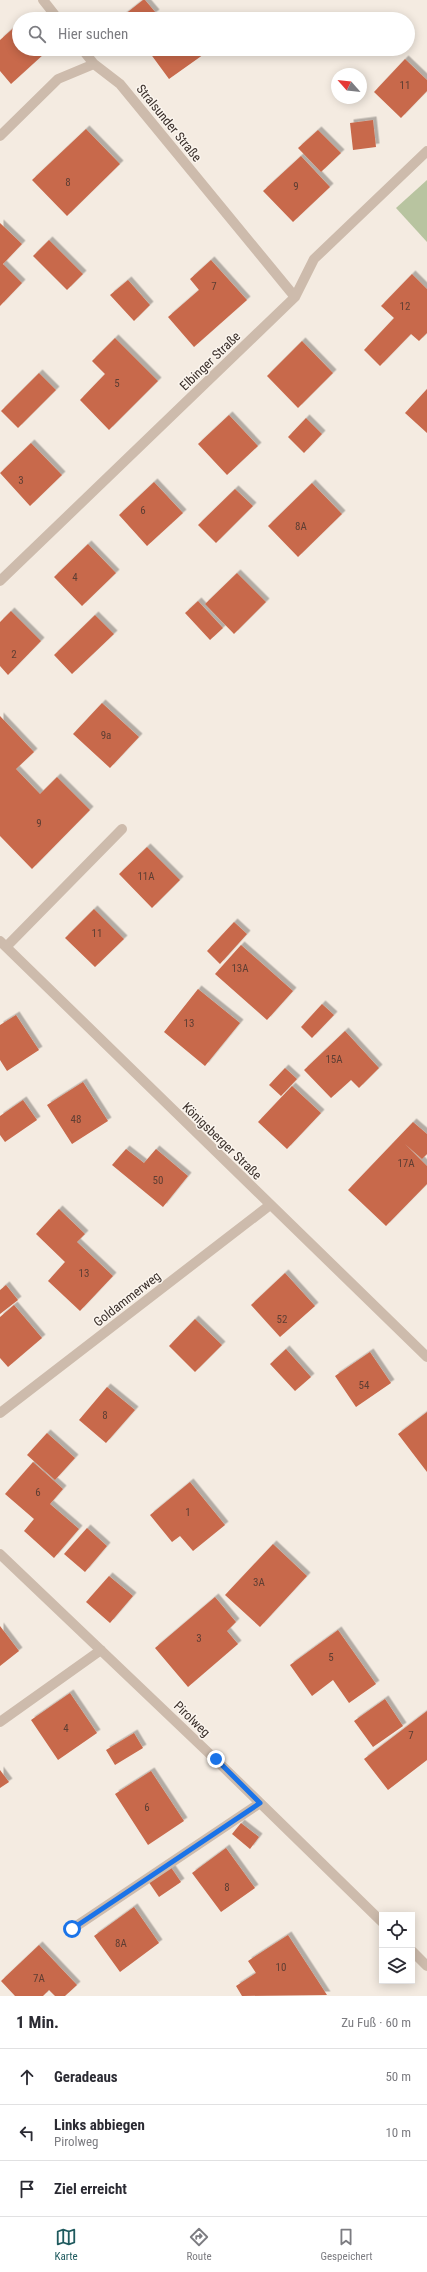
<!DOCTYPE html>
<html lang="de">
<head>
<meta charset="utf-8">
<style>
	:root { --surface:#fff; --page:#f7f7f7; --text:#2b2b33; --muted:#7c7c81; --line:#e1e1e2; --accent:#1f5a5e }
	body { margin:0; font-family:"Roboto Condensed",sans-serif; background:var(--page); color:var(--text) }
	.controls { position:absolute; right:12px; bottom:12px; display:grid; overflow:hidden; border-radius:0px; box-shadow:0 2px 10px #0003 }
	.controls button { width:36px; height:36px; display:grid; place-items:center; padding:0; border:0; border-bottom:1px solid var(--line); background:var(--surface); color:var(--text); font:20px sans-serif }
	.compass { position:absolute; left:331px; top:68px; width:36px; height:36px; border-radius:50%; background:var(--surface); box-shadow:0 2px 10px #0003; rotate:297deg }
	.stop { position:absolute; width:12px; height:12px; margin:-9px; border:3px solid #1a73e8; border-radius:50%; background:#fff }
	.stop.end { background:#1a73e8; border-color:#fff; box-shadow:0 1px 4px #0008 }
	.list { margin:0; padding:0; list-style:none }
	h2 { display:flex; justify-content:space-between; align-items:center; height:52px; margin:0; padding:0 16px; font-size:17px }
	h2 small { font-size:13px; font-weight:400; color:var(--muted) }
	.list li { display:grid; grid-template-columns:26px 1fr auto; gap:12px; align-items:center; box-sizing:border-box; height:56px; padding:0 16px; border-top:1px solid var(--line) }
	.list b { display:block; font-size:15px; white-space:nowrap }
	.list p { margin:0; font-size:13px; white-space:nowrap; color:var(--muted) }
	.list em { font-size:13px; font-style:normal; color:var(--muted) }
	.icon { flex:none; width:22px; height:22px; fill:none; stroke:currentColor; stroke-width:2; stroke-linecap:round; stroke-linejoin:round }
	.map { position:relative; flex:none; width:427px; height:1996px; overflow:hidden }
	.search { position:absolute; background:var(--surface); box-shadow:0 2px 10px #0003; left:12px; right:12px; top:12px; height:44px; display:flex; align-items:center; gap:10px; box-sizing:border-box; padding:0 14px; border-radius:22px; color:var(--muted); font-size:15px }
	.sheet { height:220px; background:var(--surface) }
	nav { display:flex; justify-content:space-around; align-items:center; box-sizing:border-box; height:56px; border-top:1px solid var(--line); background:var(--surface); font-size:11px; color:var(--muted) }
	nav a { display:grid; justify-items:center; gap:2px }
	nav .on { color:var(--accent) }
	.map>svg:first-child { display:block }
	.green { fill:#b8c4a0 }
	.building { fill:#c8694b; filter:url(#shadow) }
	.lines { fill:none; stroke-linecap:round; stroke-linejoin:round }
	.minor { stroke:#cdbbac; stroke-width:10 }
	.route { stroke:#1a73e8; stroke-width:5 }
	.labels { text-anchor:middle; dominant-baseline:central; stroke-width:3; stroke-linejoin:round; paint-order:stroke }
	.number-label { font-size:11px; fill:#5e3e33 }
	.street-label { font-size:13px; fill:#3b302b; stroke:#fbf5ee }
</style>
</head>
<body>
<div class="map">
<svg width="427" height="1996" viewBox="0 0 427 1996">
	<defs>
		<filter id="shadow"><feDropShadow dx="3.5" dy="-3.5" stdDeviation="0" flood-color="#0004"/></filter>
	</defs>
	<rect width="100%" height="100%" fill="#f4ebe1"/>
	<path class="green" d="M427,180v62l-31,-34z"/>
	<path class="building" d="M143,0h2l11,13 -8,6h-29z
		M19,23v26h23l3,4 -34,31 -11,-13v-31z
		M147,49h58l2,3 -38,27z
		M405,59l22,21v11l-26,27 -27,-26z
		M373,120l3,27 -23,3 -3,-27z
		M86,129l34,35 -53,52 -35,-36z
		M318,130l23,23 -20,19 -23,-24z
		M301,156l29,31 -37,35 -30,-31z
		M0,223l22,21 -19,20 19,19 -22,23z
		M49,240l34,34 -16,16 -34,-34z
		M211,260l36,40 -53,47 -26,-30 31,-27 -9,-11z
		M412,274l15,15v44l-8,8 -8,-7 -31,32 -16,-16 30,-32 -13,-12z
		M128,280l22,25 -16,16 -24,-26z
		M115,338l43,43 -49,49 -29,-30 25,-26 -13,-13z
		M302,341l31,32 -35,35 -31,-32z
		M39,373l17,17 -38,38 -17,-17z
		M427,389v44l-22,-20z
		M229,415l29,31 -31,29 -29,-31z
		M306,418l16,16 -18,19 -16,-16z
		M31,443l31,32 -32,31 -30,-33z
		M154,482l29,31 -36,33 -28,-31z
		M312,483l30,31 -44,43 -30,-31z
		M235,489l18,17 -37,37 -18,-18z
		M88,544l28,29 -34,33 -28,-29z
		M237,573l29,29 -32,32 -29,-30z
		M198,601l25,27 -13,12 -25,-27z
		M11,611l30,30 -33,34 -8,-9v-44z
		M95,615l19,19 -42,40 -18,-19z
		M102,703l37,34 -29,31 -37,-34z
		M0,716l34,36 -18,17 24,25 17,-17 33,33 -58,59 -32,-33z
		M147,847l33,33 -28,28 -33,-34z
		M94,909l30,30 -29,28 -30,-29z
		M234,922l13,12 -27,30 -13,-13z
		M241,945l52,46 -26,29 -52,-46z
		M198,989l42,34 -35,43 -41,-34z
		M322,1004l12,11 -22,23 -11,-11z
		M16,1015l23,35 -32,21 -7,-11v-35z
		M345,1031l34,37 -20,20 -8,-8 -20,18 -27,-28z
		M285,1068l12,11 -16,17 -12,-11z
		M83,1082l25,39 -36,23 -25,-39z
		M292,1086l29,27 -34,36 -29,-27z
		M23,1100l14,20 -32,22 -5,-7v-19z
		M413,1122l14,12v20l-5,5 -17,-15 22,22v18l-41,42 -38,-36z
		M126,1149l18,14 12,-14 32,27 -25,31 -51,-42z
		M59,1209l26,25 -8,8 36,34 -33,35 -32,-30 17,-19 -29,-28z
		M285,1273l30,33 -35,31 -29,-32z
		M6,1285l12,15 -18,14v-24z
		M14,1305l28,33 -34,29 -8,-9v-41z
		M195,1319l27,26 -27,27 -26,-26z
		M286,1349l25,28 -16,14 -25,-27z
		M370,1352l21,31 -35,24 -21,-31z
		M107,1387l28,23 -29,33 -27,-23z
		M427,1412v60l-29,-38z
		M47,1433l28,25 -20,22 -28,-25z
		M33,1462l30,27 -13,15 29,25 -25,29 -30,-27 10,-12 -29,-25z
		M190,1482l35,43 -32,26 -13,-15 -8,6 -22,-27z
		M87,1528l20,18 -22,26 -21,-18z
		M273,1544l34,32 -47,51 -35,-32z
		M109,1576l24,20 -23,27 -24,-21z
		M215,1597l21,25 -9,9 11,13 -50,43 -33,-39z
		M0,1626l19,25 -19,15z
		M338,1630l38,54 -27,19 -16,-23 -21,16 -22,-31z
		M70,1693l27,40 -39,27 -27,-40z
		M385,1699l18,27 -30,21 -19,-26z
		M427,1711v49l-39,30 -24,-31z
		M134,1733l9,15 -28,17 -9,-15z
		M0,1770l9,12 -9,6z
		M151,1771l33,50 -36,24 -33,-51z
		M241,1823l18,14 -9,12 -18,-15z
		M226,1848l29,40 -34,24 -29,-39z
		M170,1866l11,16 -22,15 -11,-16z
		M134,1907l25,36 -39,29 -26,-36z
		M288,1935l39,60 -85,1 -6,-10 20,-13 -8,-12z
		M39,1945l38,40 -12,11h-10l-6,-6 -6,6h-28l-14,-15z"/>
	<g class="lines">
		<path class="minor" d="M43,0l15,19
			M82,49l12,15
			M0,136l58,-57 36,-15 26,20 175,213
			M0,581l295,-284 19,-38 113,-108
			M0,941l427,416
			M6,947l116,-118
			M0,1413l270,-208
			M0,1554l215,205 167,163
			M0,1722l101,-72
			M72,1929l188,-126
			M412,1951l15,15"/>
	</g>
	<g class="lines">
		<path class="route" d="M72,1929l188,-126 -44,-44"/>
	</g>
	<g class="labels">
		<g class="number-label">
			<text x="405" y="85">11</text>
			<text x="68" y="182">8</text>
			<text x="296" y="186">9</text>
			<text x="214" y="286">7</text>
			<text x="405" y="306">12</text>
			<text x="117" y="383">5</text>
			<text x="21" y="480">3</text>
			<text x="143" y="510">6</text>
			<text x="301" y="526">8A</text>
			<text x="75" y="577">4</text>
			<text x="14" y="654">2</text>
			<text x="106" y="735">9a</text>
			<text x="39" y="823">9</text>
			<text x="146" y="876">11A</text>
			<text x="97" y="933">11</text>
			<text x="240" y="968">13A</text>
			<text x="189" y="1023">13</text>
			<text x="334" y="1059">15A</text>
			<text x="76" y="1119">48</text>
			<text x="406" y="1163">17A</text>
			<text x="158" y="1180">50</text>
			<text x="84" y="1273">13</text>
			<text x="282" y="1319">52</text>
			<text x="364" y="1385">54</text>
			<text x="105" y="1415">8</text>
			<text x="38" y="1492">6</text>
			<text x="188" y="1512">1</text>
			<text x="259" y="1582">3A</text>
			<text x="199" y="1638">3</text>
			<text x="331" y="1657">5</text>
			<text x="66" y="1728">4</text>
			<text x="411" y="1735">7</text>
			<text x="147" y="1807">6</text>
			<text x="227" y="1887">8</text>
			<text x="121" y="1943">8A</text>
			<text x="281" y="1967">10</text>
			<text x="39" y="1978">7A</text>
		</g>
		<g class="street-label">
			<text transform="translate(169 123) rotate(51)">Stralsunder Straße</text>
			<text transform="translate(210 361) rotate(-44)">Elbinger Straße</text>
			<text transform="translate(222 1141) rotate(44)">Königsberger Straße</text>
			<text transform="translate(127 1299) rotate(-38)">Goldammerweg</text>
			<text transform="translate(192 1719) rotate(44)">Pirolweg</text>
		</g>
	</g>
</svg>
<div class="controls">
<button><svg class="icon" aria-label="locate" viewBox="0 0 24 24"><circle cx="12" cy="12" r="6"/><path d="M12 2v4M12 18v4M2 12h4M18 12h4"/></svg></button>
<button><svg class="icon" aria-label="layers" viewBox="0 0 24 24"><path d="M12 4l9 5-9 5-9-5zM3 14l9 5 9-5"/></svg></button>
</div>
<svg class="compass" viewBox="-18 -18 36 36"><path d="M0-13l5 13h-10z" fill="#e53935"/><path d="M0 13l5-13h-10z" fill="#7c7c81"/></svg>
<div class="stop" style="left:72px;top:1929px"></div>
<div class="stop end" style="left:216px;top:1759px"></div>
<div class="search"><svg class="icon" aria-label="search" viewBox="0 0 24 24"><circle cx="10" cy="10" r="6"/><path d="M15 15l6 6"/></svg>Hier suchen</div>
</div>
<section class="sheet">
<h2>1 Min.<small>Zu Fuß · 60 m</small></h2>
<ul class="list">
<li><svg class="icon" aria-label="ahead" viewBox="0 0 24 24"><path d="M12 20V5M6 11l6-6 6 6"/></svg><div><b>Geradeaus</b></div><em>50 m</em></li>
<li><svg class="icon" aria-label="left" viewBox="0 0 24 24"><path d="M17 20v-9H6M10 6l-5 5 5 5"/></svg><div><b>Links abbiegen</b><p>Pirolweg</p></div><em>10 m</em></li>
<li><svg class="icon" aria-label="arrive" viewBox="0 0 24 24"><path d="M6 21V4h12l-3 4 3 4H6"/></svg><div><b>Ziel erreicht</b></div></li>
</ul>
</section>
<nav>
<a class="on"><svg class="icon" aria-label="map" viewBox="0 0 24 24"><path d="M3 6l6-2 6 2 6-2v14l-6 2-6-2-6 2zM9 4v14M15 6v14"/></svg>Karte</a>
<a><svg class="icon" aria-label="directions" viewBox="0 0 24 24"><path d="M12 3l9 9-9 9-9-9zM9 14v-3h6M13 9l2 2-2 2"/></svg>Route</a>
<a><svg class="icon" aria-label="saved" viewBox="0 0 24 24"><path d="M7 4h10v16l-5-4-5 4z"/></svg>Gespeichert</a>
</nav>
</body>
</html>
